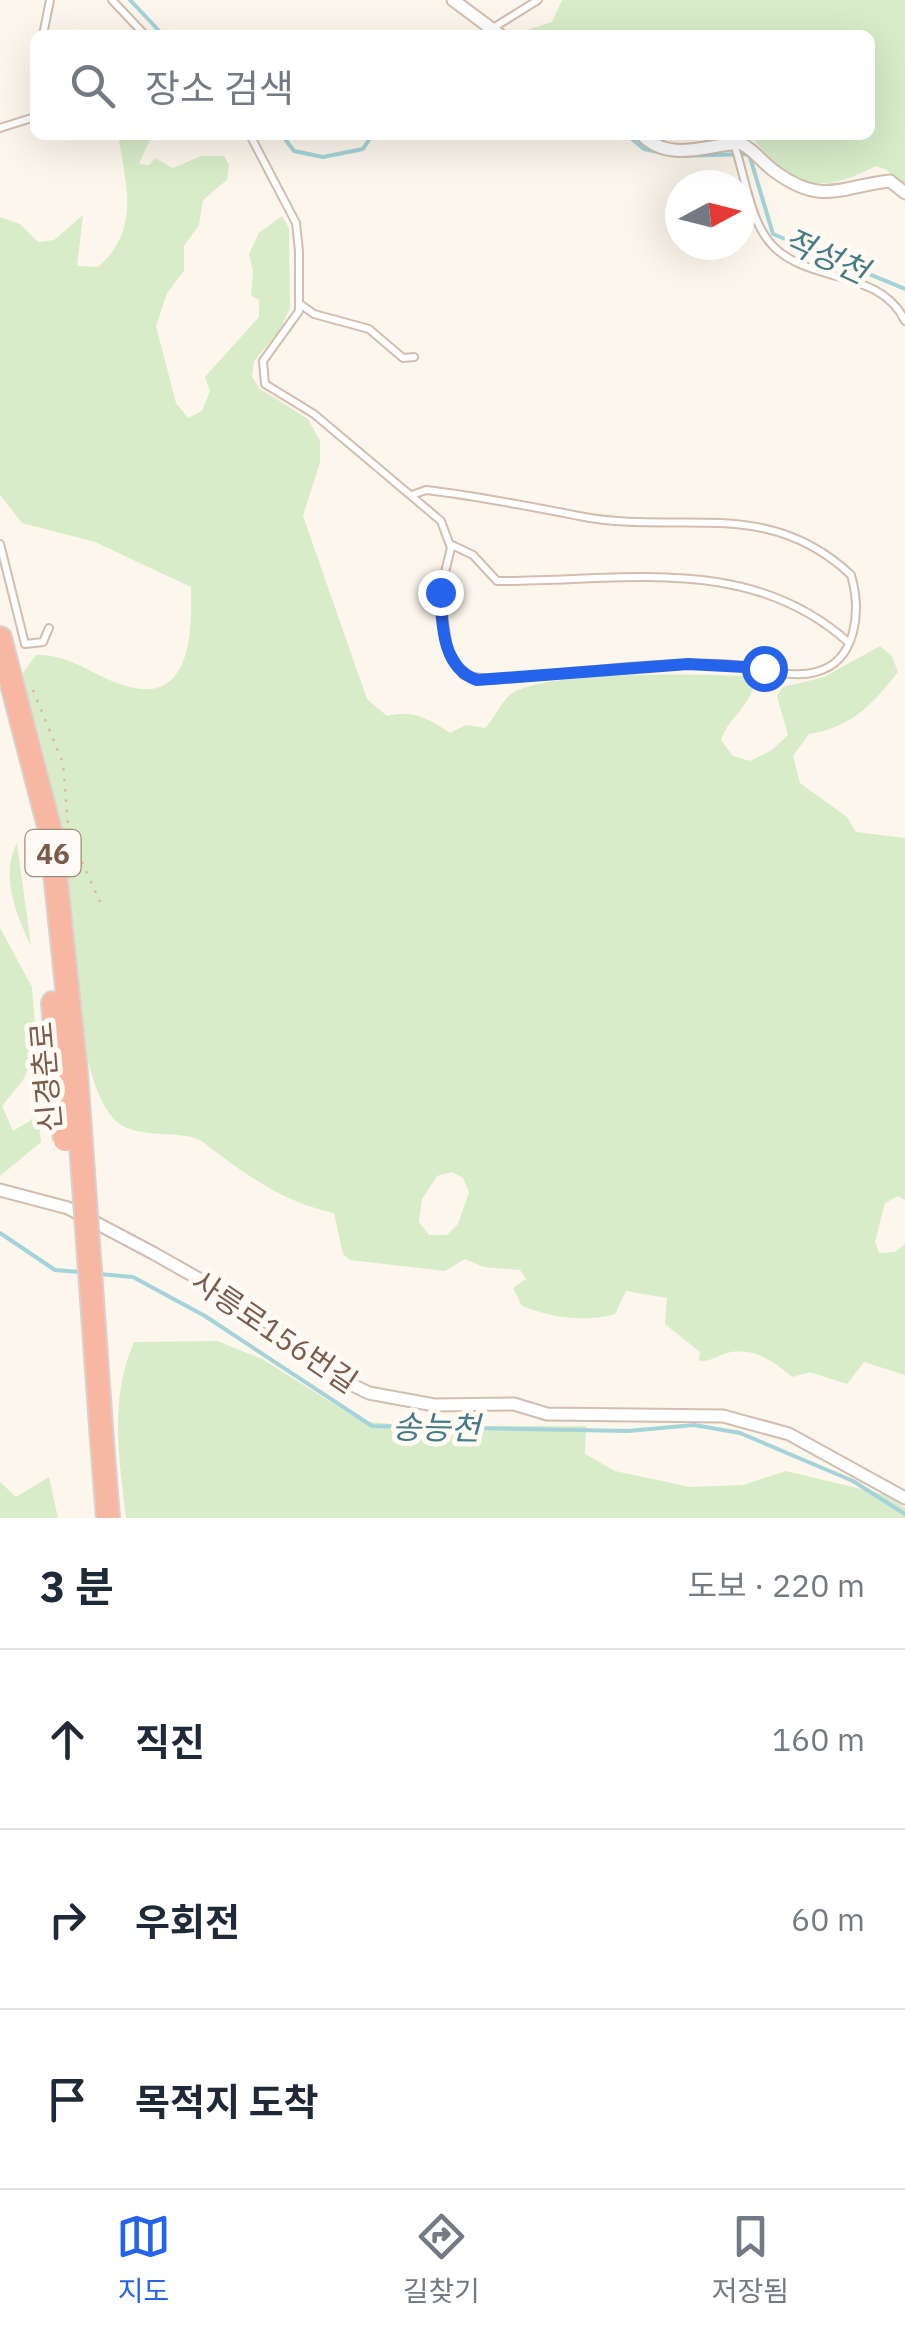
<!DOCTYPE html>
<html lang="ko">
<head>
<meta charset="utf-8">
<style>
	:root { --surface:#fff; --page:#f2f2f3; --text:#1f2937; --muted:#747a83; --line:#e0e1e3; --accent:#2563eb }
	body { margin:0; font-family:"IBM Plex Sans","Noto Sans KR",sans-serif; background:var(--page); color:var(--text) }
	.compass { position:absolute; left:665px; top:170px; width:90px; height:90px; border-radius:50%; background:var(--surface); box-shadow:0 10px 40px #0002; rotate:83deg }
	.stop { position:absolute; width:30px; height:30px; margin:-22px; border:8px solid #2563eb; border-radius:50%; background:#fff }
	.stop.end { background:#2563eb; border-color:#fff; box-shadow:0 2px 10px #0008 }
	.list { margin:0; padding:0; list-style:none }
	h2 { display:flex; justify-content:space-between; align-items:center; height:130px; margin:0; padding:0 40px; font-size:42px }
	h2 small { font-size:32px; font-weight:400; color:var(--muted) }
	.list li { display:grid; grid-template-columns:65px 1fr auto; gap:30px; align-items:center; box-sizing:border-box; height:180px; padding:0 40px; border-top:2px solid var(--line) }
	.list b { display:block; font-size:38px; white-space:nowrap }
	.list em { font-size:32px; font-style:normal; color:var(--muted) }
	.icon { flex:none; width:55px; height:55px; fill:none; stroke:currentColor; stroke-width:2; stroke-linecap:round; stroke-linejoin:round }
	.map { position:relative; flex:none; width:905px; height:1518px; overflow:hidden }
	.search { position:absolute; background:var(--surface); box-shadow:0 10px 40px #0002; left:30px; right:30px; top:30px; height:110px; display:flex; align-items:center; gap:25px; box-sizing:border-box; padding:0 35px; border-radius:15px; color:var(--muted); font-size:38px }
	.sheet { height:670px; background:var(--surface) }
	nav { display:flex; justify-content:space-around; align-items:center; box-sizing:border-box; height:140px; border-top:2px solid var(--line); background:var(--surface); font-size:28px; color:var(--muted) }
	nav a { display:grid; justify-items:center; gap:5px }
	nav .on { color:var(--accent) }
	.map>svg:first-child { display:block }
	.green { fill:#d8ecc9; fill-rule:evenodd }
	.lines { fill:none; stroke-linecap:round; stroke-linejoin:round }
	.stream { stroke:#a5d3da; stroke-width:4 }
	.lane-casing { stroke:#d1beb0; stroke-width:10 }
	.street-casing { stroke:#d1beb0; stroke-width:15 }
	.highway-casing { stroke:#dad1cd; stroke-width:26 }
	.path { stroke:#d9b8a5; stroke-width:2.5; stroke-dasharray:2.5 8; stroke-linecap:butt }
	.lane { stroke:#fff; stroke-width:6 }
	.street { stroke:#fff; stroke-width:11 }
	.highway { stroke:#f7b7a3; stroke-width:22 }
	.highway-bridge-casing { stroke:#dad1cd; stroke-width:26; stroke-linecap:butt }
	.highway-bridge { stroke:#f7b7a3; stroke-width:22 }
	.route { stroke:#2563eb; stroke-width:12 }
	.labels { text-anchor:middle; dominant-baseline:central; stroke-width:10; stroke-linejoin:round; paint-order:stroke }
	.shield { fill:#fffaf3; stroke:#a28b7f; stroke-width:2.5 }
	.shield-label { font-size:28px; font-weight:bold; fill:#7a5c4d }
	.street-label { font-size:30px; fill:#7a5c4d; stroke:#fffaf3 }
	.water-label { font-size:32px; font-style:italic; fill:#437c86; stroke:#fffaf3 }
</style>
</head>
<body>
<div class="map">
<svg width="905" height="1518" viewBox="0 0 905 1518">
	<rect width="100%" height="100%" fill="#fdf6ec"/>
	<path class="green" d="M562,0h343v189l-18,-19 -11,-4c-62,31 -83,21 -126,-31h120v-100h-358l40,-13z
		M118,135h34l-13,29 10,1 6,-7 18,10 28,-12h23l5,9 -2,15 -24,20 -4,25 -15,21v25l-17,22 -11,33 20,77 12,15 14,-7 8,-20 -5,-14 54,-60v-17l-8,-4 2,-25 -4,-17 10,-21 23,-17 7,12 1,80 -10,22 -26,31 -2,15 7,12 49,31 12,22v21l-17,54 64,183 20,17c27,-6 41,2 63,17l16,-8 19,3c10,-10 18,-30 29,-36 40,-21 182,-18 230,-16l9,12c-7,22 -25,31 -32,52l12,16 17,5 22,-11 16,-15 -11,-39 6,-9 41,-10 56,-31 12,10 6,16c-26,33 -46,55 -89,62l-16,22 7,27 47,34 9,15 49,6v362l-7,-4 -13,7 -10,39 4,11 16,-1 10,-8v131l-41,-13 -17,22 -37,-12 -18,5c-17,-15 -37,-29 -61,-25 -12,2 -19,10 -32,9l1,-9 -35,-28 2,-26 -41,-7 -11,23c-29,9 -66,3 -93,-8l-9,-18 13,-9 -6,-9 -36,-3 -19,-8 -20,12 -95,-11 -7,-6 -9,-41c-50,-10 -91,-40 -131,-71 -17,-13 -65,-2 -86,-20 -47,-42 -46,-226 -57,-294 -9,-52 -24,-103 -38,-154l14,-19c35,-1 55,20 87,30 69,23 69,-54 68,-98l-96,-45 -73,-19 -22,-28v-278l20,7 18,18 16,-2 29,-25 -6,51 21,1c43,-37 28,-83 20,-132zM452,1172l11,6 6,14 -11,32 -11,11h-18l-10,-13 3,-23 15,-23z
		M17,843l14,103c-15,-31 -31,-71 -14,-103z
		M0,928l32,59 5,64 -14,29 -21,26 11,25 25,-15 3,26 -41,34z
		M217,1341l45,18 99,62 51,5h174l-1,28 30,17 75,16 53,-2 43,-14 104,25 15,12v10h-779c-7,-60 -17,-118 8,-176z
		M49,1477l9,41h-58v-36l16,15z"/>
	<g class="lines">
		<path class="stream" d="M130,0l33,35
			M282,135l12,16 29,6 40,-8 9,-14
			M627,135l17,14 19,4
			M677,156l72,-2 24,80 132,55
			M0,1233l55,37 24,2
			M99,1274l34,3 72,39 167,110 256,5 66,-6 46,8 113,48 52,33"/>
		<g class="lane-casing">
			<path id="lane" d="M112,0l33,35
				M493,28l45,-28
				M43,35l7,-35
				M0,128l35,-11
				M250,135l46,88 3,28v60l-36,50 2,23 49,30 127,107 10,27 -11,44 8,57 15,26 31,5c76,-7 154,-18 230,-16 29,1 64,16 92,8 42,-11 45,-63 35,-97 -85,-80 -173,-39 -272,-59 -51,-10 -101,-20 -153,-26l-14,5
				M734,144c11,31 16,79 39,102 37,38 108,23 132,75
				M300,304l14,10 55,15 34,29 11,-1
				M0,544l25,100 18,-2 6,-14
				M452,545l21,10 24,26c123,1 252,-29 352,62"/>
		</g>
		<g class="street-casing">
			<path id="street" d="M453,0l47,35
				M642,135c28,28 64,10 98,8 15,7 23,21 37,30 46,33 65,13 113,8l15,12
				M0,1190l68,18 85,45 92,52 99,76 25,12 65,12 80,-1 33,10 176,2 66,18 116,64"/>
		</g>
		<g class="highway-casing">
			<path id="highway" d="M0,638l51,196 25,239
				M53,1003l6,71
				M102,1441l6,77"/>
		</g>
		<path class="path" d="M33,690l30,73 5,62
			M69,833l31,69"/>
		<use href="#lane" class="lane"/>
		<use href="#street" class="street"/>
		<use href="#highway" class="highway"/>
		<g class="highway-bridge-casing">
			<path id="highway-bridge" d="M76,1073l26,368
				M59,1074l6,66"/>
		</g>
		<use href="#highway-bridge" class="highway-bridge"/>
	</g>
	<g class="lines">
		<path class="route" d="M440,592c2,32 2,76 37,88l211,-16 76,4"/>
	</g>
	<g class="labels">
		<rect class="shield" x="25.5" y="830" width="55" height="46" rx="8"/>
		<g class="shield-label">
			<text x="53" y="853">46</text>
		</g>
		<g class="street-label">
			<text transform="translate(45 1077) rotate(-95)">신경춘로</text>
			<text transform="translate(275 1331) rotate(34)">사릉로156번길</text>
		</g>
		<g class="water-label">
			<text transform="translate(826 255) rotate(24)">적성천</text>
			<text transform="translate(436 1427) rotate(1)">송능천</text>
		</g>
	</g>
</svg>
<svg class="compass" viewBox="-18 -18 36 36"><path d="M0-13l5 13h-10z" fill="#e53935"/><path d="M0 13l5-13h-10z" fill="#747a83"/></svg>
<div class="stop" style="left:764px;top:668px"></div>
<div class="stop end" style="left:440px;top:592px"></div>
<div class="search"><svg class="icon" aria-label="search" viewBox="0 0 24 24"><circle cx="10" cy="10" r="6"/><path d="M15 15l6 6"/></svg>장소 검색</div>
</div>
<section class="sheet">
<h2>3 분<small>도보 · 220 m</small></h2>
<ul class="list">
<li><svg class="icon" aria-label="ahead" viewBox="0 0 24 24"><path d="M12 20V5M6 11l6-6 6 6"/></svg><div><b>직진</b></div><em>160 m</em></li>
<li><svg class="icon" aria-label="right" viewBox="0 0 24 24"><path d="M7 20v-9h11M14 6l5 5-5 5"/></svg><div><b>우회전</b></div><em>60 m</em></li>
<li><svg class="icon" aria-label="arrive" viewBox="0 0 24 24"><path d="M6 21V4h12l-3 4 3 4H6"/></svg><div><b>목적지 도착</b></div></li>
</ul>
</section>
<nav>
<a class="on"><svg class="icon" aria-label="map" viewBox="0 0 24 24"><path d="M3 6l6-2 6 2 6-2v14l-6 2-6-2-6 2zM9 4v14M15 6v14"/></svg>지도</a>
<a><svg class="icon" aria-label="directions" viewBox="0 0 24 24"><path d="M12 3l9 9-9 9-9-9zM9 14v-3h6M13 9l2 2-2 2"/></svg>길찾기</a>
<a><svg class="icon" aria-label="saved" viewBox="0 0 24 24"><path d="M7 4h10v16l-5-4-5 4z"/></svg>저장됨</a>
</nav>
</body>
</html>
